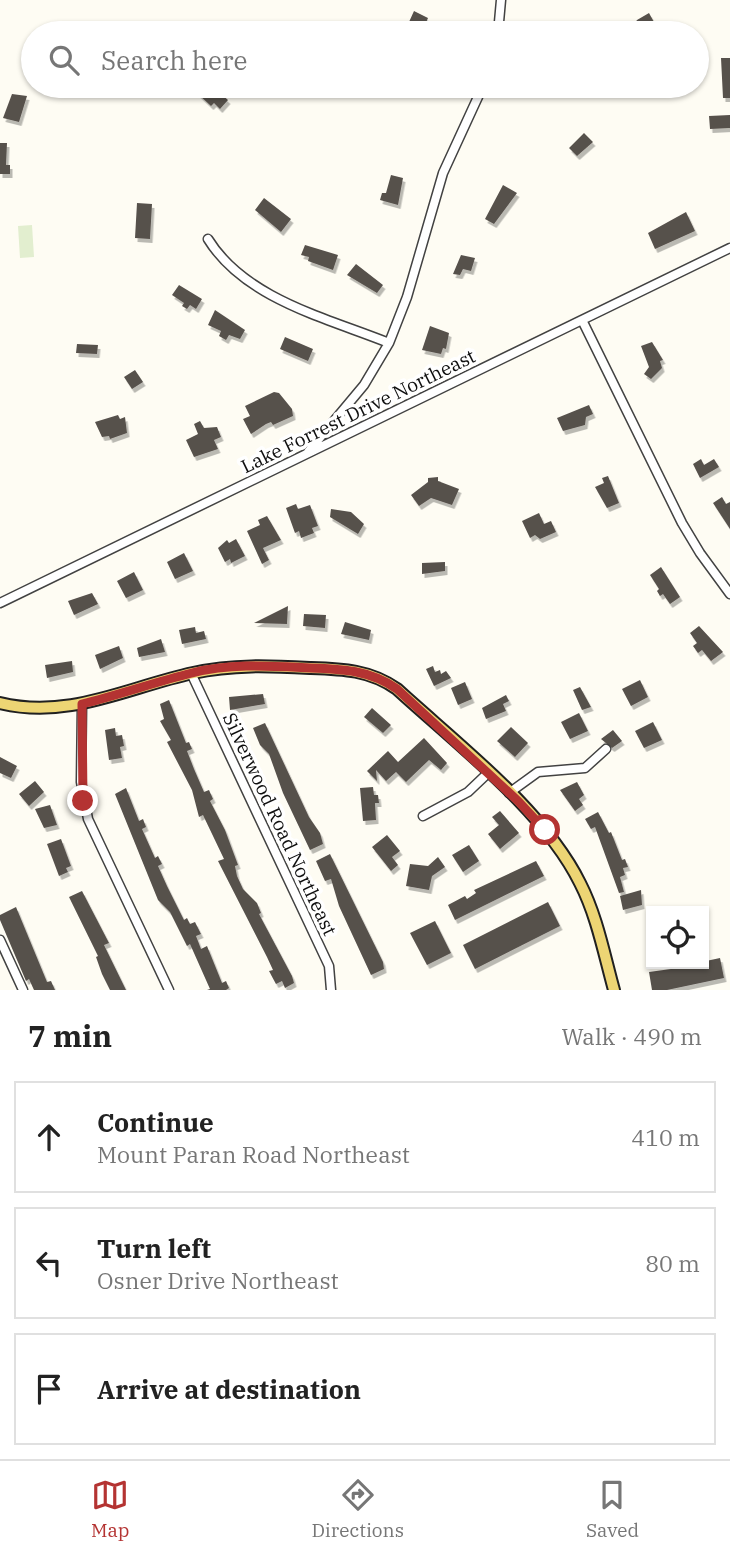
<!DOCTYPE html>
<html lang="en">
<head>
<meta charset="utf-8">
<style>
	:root { --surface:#fff; --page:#f2f2f2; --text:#222; --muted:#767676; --line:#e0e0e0; --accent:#b43332 }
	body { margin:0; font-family:"IBM Plex Serif",serif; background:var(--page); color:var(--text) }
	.controls { position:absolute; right:21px; bottom:21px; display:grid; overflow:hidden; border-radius:0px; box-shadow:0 2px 5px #0004 }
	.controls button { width:63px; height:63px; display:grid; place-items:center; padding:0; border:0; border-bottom:2px solid var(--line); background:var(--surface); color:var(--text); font:35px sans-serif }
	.stop { position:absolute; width:21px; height:21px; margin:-16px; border:5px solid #b43332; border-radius:50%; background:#fff }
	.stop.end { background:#b43332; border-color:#fff; box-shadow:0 2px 7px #0008 }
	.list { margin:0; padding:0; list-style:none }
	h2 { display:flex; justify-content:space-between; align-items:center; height:91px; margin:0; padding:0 28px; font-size:30px }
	h2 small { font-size:23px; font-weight:400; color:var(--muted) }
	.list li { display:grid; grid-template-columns:46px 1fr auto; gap:21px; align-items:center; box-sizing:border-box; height:112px; margin:0 14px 14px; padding:0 14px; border:2px solid var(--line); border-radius:0px }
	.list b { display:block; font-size:26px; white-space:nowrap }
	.list p { margin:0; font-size:23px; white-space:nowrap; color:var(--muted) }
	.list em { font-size:23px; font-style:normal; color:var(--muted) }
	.icon { flex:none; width:38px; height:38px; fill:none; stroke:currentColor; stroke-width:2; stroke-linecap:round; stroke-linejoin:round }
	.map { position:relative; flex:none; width:730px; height:990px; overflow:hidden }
	.search { position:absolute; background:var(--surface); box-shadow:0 2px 5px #0004; left:21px; right:21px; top:21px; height:77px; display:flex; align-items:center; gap:18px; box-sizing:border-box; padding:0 24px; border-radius:38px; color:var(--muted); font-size:26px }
	.sheet { height:469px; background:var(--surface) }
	nav { display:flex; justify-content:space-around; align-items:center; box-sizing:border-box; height:98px; border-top:2px solid var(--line); background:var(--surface); font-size:19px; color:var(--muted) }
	nav a { display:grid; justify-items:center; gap:4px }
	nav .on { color:var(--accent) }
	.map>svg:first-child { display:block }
	.pitch { fill:#e2eecf }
	.building { fill:#57514c; filter:url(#shadow) }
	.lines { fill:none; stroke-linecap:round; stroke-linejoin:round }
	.minor-casing { stroke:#424242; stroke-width:11 }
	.major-casing { stroke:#202020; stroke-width:14 }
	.minor { stroke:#fff; stroke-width:8 }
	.major { stroke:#edd574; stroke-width:10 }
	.route { stroke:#b43332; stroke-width:9 }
	.labels { text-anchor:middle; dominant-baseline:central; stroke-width:7; stroke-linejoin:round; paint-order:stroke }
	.street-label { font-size:19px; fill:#0f0f0f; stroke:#fff }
</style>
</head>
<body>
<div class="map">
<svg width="730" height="990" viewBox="0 0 730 990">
	<defs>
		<filter id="shadow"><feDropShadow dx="2.5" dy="4" stdDeviation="0" flood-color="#0004"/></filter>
	</defs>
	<rect width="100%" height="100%" fill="#fefcf3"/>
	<path class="pitch" d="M32,225l2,32 -14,1 -2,-32z"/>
	<path class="building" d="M414,11l14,7 -5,12 -4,-2 -3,5h-12z
		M649,13l11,20h-23l-4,-7 4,-6z
		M721,58h9v40h-7z
		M202,86h10l16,14 -8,9 -6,-6 -3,3 -15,-14z
		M12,94l15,2 -8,26 -16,-4z
		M730,115v13l-20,1 -1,-13z
		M584,133l9,9 -16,14 -8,-8z
		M0,143h7l-1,22h4v9h-10z
		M391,175l12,3 -5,27 -18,-5 2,-7h4z
		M503,185l14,8 -23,31 -9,-5z
		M264,198l27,21 -10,13 -26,-22z
		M137,203l15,1 -2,35 -15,-1z
		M686,212l9,19 -40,18 -7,-16z
		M305,245l33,10 -5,15 -25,-9 1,-4 -8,-2z
		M461,255l14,3 -4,13 -8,-2 -3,6 -7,-1z
		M356,264l27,21 -6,8 -30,-18z
		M179,285l23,14 -6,10 -6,-4 -3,4 -5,-3 2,-3 -12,-8z
		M215,310l30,20 -5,9 -11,-4 -3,5 -7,-4 2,-5 -13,-6z
		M430,326l19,7 -3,16 -3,-1 -2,6 -19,-4z
		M285,337l28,12 -5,12 -28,-12z
		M652,342l11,18 -3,1 2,7 -11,11 -7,-5 5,-7 -8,-21z
		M77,344l21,1 -1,9 -21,-1z
		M135,370l8,12 -11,7 -8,-12z
		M274,392l5,1 13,16 1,7 -20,9 -2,-3 -5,2 -15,10 -8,-15 7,-3 -5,-10z
		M589,405l4,9 -7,3 -1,8 -22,6 -6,-13z
		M118,415l2,4 5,-2 2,16 -17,6 -1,-3 -7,1 -7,-15z
		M200,421l4,7 13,-1 4,10 -7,3 4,9 -24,8 -8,-17 12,-6 -4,-10z
		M701,459l3,6 10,-6 5,8 -19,11 -7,-14z
		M608,476l11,27 -12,5 -12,-21 9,-4 -2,-5z
		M438,477v4l21,8 -7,16 -21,-7 -12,8 -8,-11 17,-13v-4z
		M722,497l4,7 4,-2v27l-17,-26z
		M296,504l2,5 12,-4 8,21 -6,2 2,5 -13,5 -2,-7 -4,2 -9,-25z
		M331,509l20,3 13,12 -6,10 -28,-17z
		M539,513l5,11 7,-3 5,11 -16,7 -5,-4 -5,3 -8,-17z
		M267,516l14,24 -18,8 6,12 -7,4 -15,-33 13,-6 -2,-5z
		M236,539l9,17 -14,7 -1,-4 -5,3 -7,-14 9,-8 2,3z
		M184,553l9,18 -18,8 -8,-17z
		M445,562v9l-23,3v-11z
		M661,567l19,30 -10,7 -7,-10 -3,2 -3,-5 2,-2 -9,-14z
		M134,572l9,18 -17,8 -9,-17z
		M92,593l6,11 -24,11 -6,-14z
		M288,606l-1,18 -33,-1z
		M304,614l22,1 -1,13 -22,-2z
		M345,622l26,8 -2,10 -28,-6z
		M699,626l24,26 -12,9 -9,-11 -4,3 -5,-7 4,-3 -7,-10z
		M195,627l1,6 8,-2 2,8 -24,5 -3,-14z
		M161,639l4,13 -26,5 -2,-9z
		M119,646l4,12 -23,11 -5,-14z
		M72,661l1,11 -26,6 -2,-13z
		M433,666l2,6 5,-2 1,4 5,-3 5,7 -17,8 -8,-17z
		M640,680l8,17 -17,9 -9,-17z
		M465,682l7,17 -14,6 -7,-17z
		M580,687l11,20 -9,3 -9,-20z
		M263,694l2,10 -35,6 -1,-13z
		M506,695l3,6 -6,3 3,7 -20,8 -4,-11z
		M169,700l17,43 3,-1 3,7 -5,2 7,18 10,23 5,-2 4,9 -3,2 15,29 13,35 -3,1 2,10 6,13 14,14 4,10 -2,1 33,62 2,7 -9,5 -3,-7 -6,3 -7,-13 4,-1 -6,-13 -49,-96 6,-2 -21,-44 -4,2 -7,-27 -25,-48 4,-2 -11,-19 4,-2 -4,-15z
		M372,708l19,17 -8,8 -19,-16z
		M579,713l9,18 -18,8 -9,-17z
		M653,722l9,18 -18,8 -9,-17z
		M265,723l44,94 11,16 3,11 -13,6 -27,-57 -14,-39 -9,-9 -7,-17z
		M511,727l17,16 -13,14 -18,-16z
		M115,728l1,8 6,-1 2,11 -4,1 2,11 -13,2 -4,-30z
		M613,730l9,11 -10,7 -11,-9z
		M424,738l23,25 -6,7 -12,-10 -23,22 -10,-10 -10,9 -10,-11 1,11 -10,-10 21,-20 10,11z
		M0,757l17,9 -6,12 -11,-5z
		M35,781l9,11 -15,14 -10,-12z
		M577,782l7,13 -5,4 4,6 -8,6 -15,-21z
		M373,787l1,8h4l1,8h-4l1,17 -13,1 -3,-33z
		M126,788l13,33 4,-2 3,8 -4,2 13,29 3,-2 4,8 -4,2 9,20 17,34 3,-2 3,6 5,-2 6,12 -5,2 5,13 6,-3 15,37 4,-2 3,7 -3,2h-19l3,-1 -20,-45 -3,2 -17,-34 -12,-12 -43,-106z
		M50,805l7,20 -13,3 -9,-19z
		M500,811l19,22 -19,16 -12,-15 11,-9 -7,-8z
		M598,812l11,21 2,-1 11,28 3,-1 3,8 -5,1 2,7 -5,2 4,15 -5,1 -24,-66 -4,2 -6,-10z
		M387,835l13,16 -8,6 6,8 -7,6 -19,-24z
		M61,839l10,27 -5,2 2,4 -9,4 -12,-32z
		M469,845l10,16 -16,11 -11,-17z
		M330,854l53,108 1,7 -13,6 -32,-69 -8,-27 -6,2 -9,-20z
		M438,857l7,10 -13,9 -3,14 -23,-4 4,-22 18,2z
		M536,861l8,15 -89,44 -7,-15 17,-9 2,3 9,-6 -2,-3z
		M641,890l1,15 -19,5 -3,-14z
		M82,891l27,52 -5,2 22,45h-16l-8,-16 -6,-17 2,-1 -29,-59z
		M548,902l12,24 -85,43 -12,-24z
		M16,907l31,75 4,-1 4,9h-21l-5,-11 -3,2 -26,-61v-5z
		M435,921l16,32 -24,12 -17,-32z
		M720,958l4,20 -57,12h-15l-3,-18 58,-8 -1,-3z"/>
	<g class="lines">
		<g class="minor-casing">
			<path id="minor" d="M498,33l3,-33
				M208,239c37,60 119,79 181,104
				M582,320l100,203 18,30 30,41
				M308,452l56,-67 25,-42 18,-46 36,-124 40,-87
				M0,603l730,-355
				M191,673l138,293 2,24
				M82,704l-1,78 7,37 81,171
				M509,793l29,-21 47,-4 21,-19
				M423,816l45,-24 20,-19
				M0,940l23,50"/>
		</g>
		<g class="major-casing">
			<path id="major" d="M0,703c69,17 128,-16 193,-30 40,-9 78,-7 118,-5 32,1 59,2 86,21 60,55 147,121 183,194 17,33 24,71 34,107"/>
		</g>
		<use href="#minor" class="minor"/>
		<use href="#major" class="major"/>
	</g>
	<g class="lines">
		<path class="route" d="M83,801l-1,-97c37,-9 73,-22 110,-31 39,-10 78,-7 118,-5 32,1 60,2 87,21l121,112 27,29"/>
	</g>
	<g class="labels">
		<g class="street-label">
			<text transform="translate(358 411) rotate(-26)">Lake Forrest Drive Northeast</text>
			<text transform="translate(280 824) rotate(65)">Silverwood Road Northeast</text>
		</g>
	</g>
</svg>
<div class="controls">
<button><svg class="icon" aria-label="locate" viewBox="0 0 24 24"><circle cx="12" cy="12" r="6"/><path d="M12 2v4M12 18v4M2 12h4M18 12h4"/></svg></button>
</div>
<div class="stop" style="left:545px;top:830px"></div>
<div class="stop end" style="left:83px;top:801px"></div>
<div class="search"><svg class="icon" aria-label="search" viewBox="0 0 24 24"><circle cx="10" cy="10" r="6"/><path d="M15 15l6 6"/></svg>Search here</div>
</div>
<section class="sheet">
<h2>7 min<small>Walk · 490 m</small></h2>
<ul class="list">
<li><svg class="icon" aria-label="ahead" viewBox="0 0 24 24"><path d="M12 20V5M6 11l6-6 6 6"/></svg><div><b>Continue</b><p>Mount Paran Road Northeast</p></div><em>410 m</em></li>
<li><svg class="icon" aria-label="left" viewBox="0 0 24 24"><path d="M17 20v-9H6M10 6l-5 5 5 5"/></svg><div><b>Turn left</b><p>Osner Drive Northeast</p></div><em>80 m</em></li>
<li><svg class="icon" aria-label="arrive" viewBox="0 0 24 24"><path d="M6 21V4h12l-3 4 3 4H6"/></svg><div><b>Arrive at destination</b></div></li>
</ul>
</section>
<nav>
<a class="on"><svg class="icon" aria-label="map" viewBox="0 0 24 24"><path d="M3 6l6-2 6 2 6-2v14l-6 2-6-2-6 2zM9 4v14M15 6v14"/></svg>Map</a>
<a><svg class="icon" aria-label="directions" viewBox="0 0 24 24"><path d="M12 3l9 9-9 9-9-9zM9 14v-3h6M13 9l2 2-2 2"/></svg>Directions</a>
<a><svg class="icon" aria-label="saved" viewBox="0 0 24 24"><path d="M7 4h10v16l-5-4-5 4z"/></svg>Saved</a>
</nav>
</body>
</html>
